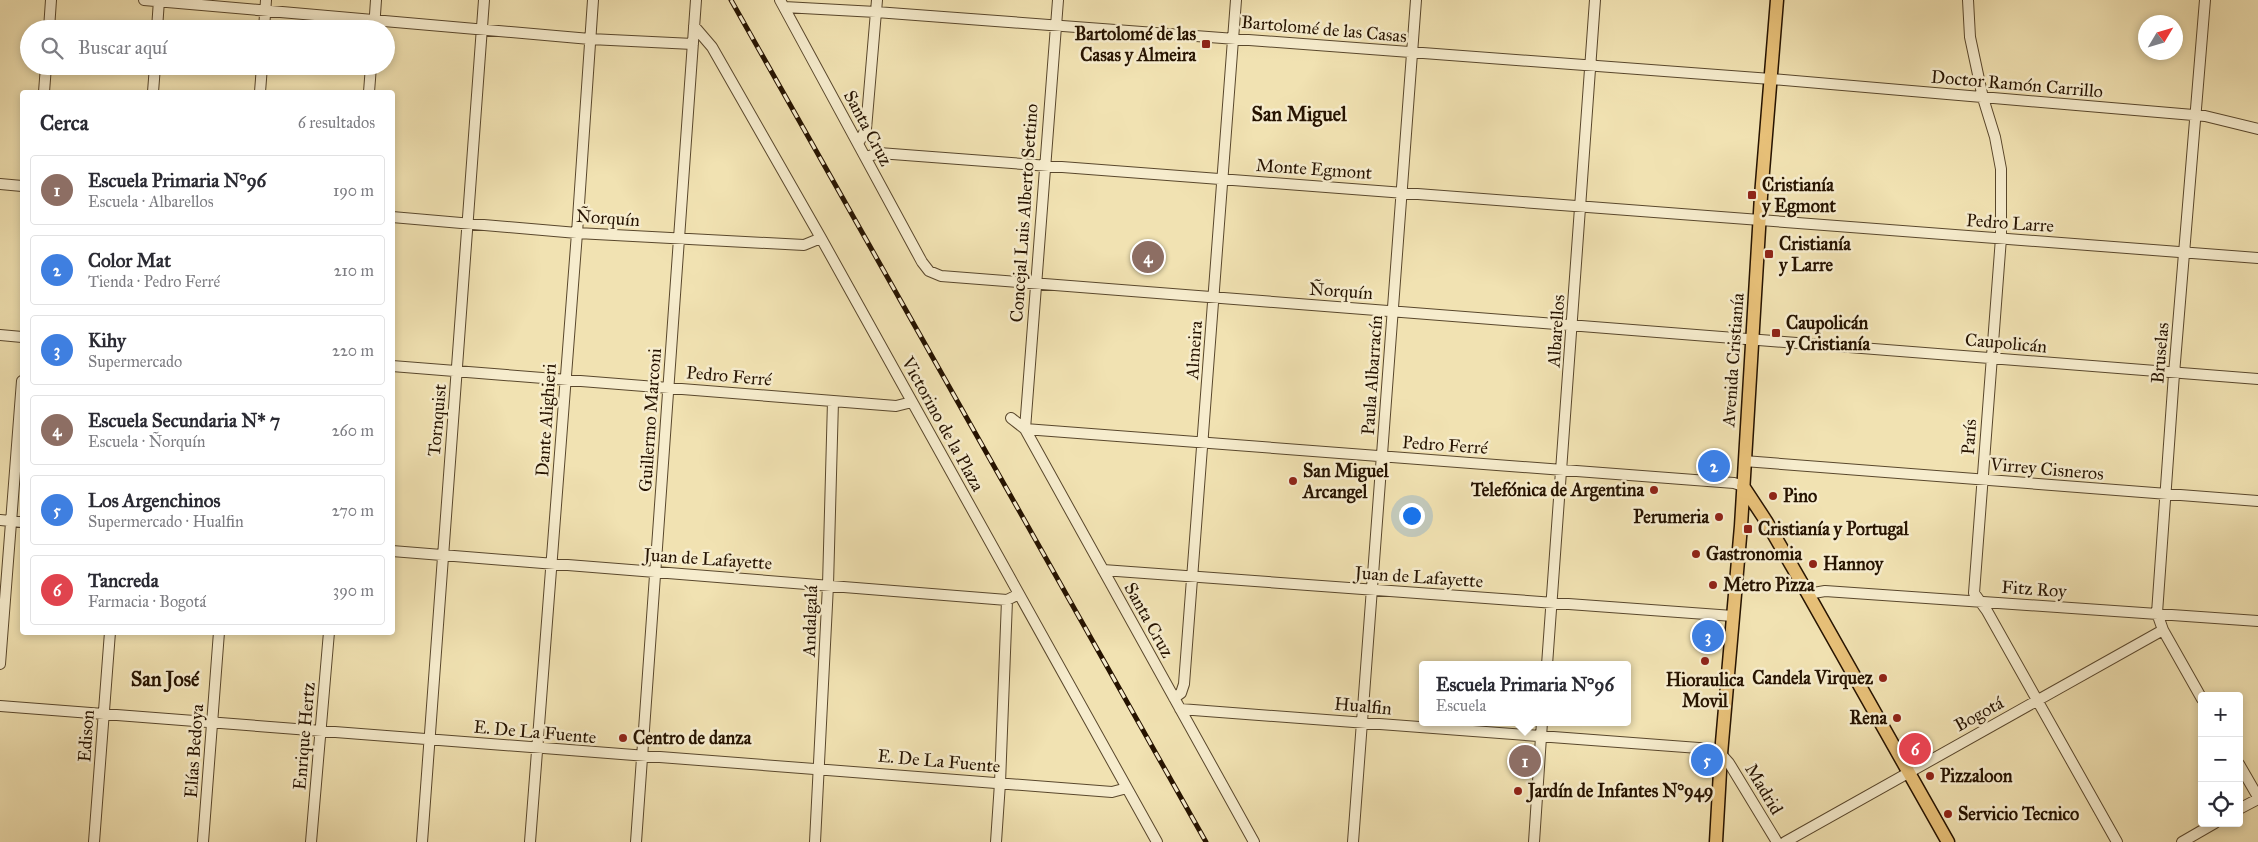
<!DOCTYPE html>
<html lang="es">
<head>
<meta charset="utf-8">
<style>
	:root { --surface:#fff; --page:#f7f7f7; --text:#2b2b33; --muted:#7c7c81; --line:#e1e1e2; --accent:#8f2418 }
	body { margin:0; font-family:"IM FELL Great Primer",serif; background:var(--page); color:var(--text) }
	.controls { position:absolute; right:15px; bottom:15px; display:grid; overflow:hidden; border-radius:5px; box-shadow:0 2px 8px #0003 }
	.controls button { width:45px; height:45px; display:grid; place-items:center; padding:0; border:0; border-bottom:1px solid var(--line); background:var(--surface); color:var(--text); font:25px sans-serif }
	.compass { position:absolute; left:2138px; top:15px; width:45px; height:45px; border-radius:50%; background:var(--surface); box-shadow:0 2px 8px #0003; rotate:52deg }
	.you { position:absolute; left:1411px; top:515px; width:18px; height:18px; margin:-12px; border:4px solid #fff; border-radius:50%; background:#1a73e8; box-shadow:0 0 0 8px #1a73e833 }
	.badge { display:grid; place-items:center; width:32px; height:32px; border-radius:50%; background:var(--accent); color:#fff; font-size:16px; font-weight:700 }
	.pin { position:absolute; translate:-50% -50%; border:2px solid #fff; box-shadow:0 1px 5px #0006 }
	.popup { position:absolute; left:1419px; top:661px; width:212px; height:65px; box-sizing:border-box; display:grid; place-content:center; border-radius:5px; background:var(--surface); filter:drop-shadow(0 1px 4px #0005); font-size:16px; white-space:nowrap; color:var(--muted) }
	.popup b { font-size:19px; color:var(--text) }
	.popup::after { content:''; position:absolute; left:50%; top:100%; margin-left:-10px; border:10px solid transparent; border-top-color:var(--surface) }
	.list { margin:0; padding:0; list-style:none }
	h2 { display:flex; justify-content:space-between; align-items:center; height:65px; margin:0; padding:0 20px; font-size:21px }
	h2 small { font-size:16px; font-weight:400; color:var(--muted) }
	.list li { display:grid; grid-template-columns:32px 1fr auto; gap:15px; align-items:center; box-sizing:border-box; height:70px; margin:0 10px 10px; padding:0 10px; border:1px solid var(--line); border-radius:5px }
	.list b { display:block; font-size:19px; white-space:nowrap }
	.list p { margin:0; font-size:16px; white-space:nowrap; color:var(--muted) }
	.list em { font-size:16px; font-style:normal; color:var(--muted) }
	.icon { flex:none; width:28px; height:28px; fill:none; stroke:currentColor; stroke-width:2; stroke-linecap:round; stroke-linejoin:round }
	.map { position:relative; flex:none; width:2258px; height:842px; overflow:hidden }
	.search { position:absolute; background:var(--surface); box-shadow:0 2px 8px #0003; left:20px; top:20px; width:375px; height:55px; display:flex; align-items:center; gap:12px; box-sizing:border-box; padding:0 18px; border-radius:28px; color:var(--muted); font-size:19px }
	.panel { position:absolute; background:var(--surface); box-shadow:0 2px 8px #0003; left:20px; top:90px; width:375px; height:545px; border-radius:5px }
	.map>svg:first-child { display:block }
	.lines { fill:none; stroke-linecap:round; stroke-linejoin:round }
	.minor-casing { stroke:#59472c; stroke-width:12 }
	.major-casing { stroke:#261300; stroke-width:15 }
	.minor { stroke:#f6eccd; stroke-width:10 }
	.major { stroke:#e8c179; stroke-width:12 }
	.rail-casing { stroke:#261300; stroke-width:5 }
	.rail { stroke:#f6eccd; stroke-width:3; stroke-dasharray:9; stroke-linecap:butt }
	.poi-dot { fill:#8f2418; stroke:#f6eccd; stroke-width:2 }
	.labels { text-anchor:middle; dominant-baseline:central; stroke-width:5; stroke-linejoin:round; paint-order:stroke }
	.street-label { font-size:18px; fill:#261300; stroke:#f6eccd }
	.poi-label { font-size:18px; font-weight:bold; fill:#261300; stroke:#f6eccd; text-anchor:start }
	.quarter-label { font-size:20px; font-weight:bold; fill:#261300; stroke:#f6eccd }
</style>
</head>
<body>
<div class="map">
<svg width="2258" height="842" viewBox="0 0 2258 842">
	<rect width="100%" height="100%" fill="#f1e2b2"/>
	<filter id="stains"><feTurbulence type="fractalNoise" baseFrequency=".004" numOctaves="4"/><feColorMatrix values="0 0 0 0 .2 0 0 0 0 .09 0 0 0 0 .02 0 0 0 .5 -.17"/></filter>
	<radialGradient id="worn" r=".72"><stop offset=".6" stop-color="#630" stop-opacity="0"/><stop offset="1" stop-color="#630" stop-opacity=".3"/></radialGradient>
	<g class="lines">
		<g class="minor-casing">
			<path id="minor" d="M144,0l446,39 103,5
				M780,0l142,262 7,9 12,5 1317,103
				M1968,0l2,37 13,61 12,39 6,32v69l-27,355 13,18 130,231
				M784,7l92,5 895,67 434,37 53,13
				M694,26l18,21 109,191 336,604
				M49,29l2,-29
				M157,29l2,-29
				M264,29l2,-29
				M374,29l2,-29
				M44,92l2,-26
				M153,92l2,-26
				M260,92l2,-26
				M369,92l2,-26
				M859,142l7,-13 11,-129
				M866,157l13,-4 1379,105
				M0,184l22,2
				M392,217l185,16 227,12 17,-7
				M0,335l22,2
				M392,366l504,40 16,-4
				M1011,418l14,11 229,413
				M1025,429l709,54 9,3
				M1025,429l33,-429
				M1744,461l514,40
				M0,520l22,2
				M392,551l615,49 12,-6
				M1103,570l630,46
				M1808,594l17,-3 433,30
				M0,664l22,-283
				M1547,665l48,-665
				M1174,698l7,-5 3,-9 52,-684
				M2202,699l-39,-69 -6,-17 17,-239 31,-374
				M0,706l1112,86 15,-4
				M1180,709l532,40 9,5 8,9 48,79
				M2239,764l19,33
				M2239,809l19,-10
				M94,842l16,-210
				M203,842l16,-210
				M311,842l18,-210
				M422,842l62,-842
				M530,842l47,-609 16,-233
				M636,842l60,-842
				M815,842l13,-257 5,-184
				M996,842l4,-59 7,-183
				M1353,842l63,-842
				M1534,842l8,-120
				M1785,842l378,-212
				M2182,842l33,-19"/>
		</g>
		<g class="major-casing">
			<path id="major" d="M1743,486l23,35 42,73 140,248
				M1716,842l5,-88 20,-228 20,-330 16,-196"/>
		</g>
		<use href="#minor" class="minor"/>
		<use href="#major" class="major"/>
		<g class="rail-casing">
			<path id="rail" d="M731,0l475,842"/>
		</g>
		<use href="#rail" class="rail"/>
	</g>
	<g class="poi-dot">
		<rect x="1201" y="39" width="10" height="10" rx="2.5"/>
		<rect x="1747" y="190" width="10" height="10" rx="2.5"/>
		<rect x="1764" y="249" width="10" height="10" rx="2.5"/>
		<rect x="1771" y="328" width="10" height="10" rx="2.5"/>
		<circle cx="1293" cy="481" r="5"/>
		<circle cx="1654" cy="490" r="5"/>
		<circle cx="1773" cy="496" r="5"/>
		<circle cx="1719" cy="517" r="5"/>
		<rect x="1743" y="524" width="10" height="10" rx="2.5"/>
		<circle cx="1696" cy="554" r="5"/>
		<circle cx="1813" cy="564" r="5"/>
		<circle cx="1713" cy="585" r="5"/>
		<circle cx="1705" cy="661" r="5"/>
		<circle cx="1883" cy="678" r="5"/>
		<circle cx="1897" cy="718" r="5"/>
		<circle cx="623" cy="738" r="5"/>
		<circle cx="1930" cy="776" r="5"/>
		<circle cx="1518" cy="791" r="5"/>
		<circle cx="1948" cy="814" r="5"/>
	</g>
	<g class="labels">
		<g class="street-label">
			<text transform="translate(1324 29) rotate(5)">Bartolomé de las Casas</text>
			<text transform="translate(2017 84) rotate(5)">Doctor Ramón Carrillo</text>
			<text transform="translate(868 128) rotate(62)">Santa Cruz</text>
			<text transform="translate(1314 169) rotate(4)">Monte Egmont</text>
			<text transform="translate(1024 213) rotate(-86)">Concejal Luis Alberto Settino</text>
			<text transform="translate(608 218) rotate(4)">Ñorquín</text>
			<text transform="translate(2010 223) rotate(4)">Pedro Larre</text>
			<text transform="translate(1341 291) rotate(4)">Ñorquín</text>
			<text transform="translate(1556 331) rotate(-86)">Albarellos</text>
			<text transform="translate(2006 343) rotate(5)">Caupolicán</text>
			<text transform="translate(1194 350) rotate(-86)">Almeira</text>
			<text transform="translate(2160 353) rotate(-85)">Bruselas</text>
			<text transform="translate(1733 360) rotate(-86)">Avenida Cristianía</text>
			<text transform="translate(1372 375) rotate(-86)">Paula Albarracín</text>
			<text transform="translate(729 376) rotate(5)">Pedro Ferré</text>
			<text transform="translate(437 420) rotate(-85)">Tornquist</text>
			<text transform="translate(546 420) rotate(-86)">Dante Alighieri</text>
			<text transform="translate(650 420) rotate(-86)">Guillermo Marconi</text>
			<text transform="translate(943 424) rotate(61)">Victorino de la Plaza</text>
			<text transform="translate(1969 437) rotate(-86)">París</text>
			<text transform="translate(1445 445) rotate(4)">Pedro Ferré</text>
			<text transform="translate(2047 469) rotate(5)">Virrey Cisneros</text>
			<text transform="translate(708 559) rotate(4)">Juan de Lafayette</text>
			<text transform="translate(1419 577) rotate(4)">Juan de Lafayette</text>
			<text transform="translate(2034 589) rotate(4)">Fitz Roy</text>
			<text transform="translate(1149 620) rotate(61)">Santa Cruz</text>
			<text transform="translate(810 621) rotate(-88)">Andalgalá</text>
			<text transform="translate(1363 706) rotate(5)">Hualfin</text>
			<text transform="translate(1979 714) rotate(-29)">Bogotá</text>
			<text transform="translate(535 732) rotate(5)">E. De La Fuente</text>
			<text transform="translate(86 736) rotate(-86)">Edison</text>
			<text transform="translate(304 736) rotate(-85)">Enrique Hertz</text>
			<text transform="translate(194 751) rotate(-86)">Elías Bedoya</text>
			<text transform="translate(939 761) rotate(5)">E. De La Fuente</text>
			<text transform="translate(1764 789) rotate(59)">Madrid</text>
		</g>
		<g class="poi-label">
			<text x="1196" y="34" text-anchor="end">Bartolomé de las<tspan x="1196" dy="21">Casas y Almeira</tspan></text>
			<text x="1762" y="185">Cristianía<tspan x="1762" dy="21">y Egmont</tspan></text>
			<text x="1779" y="244">Cristianía<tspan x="1779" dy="21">y Larre</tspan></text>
			<text x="1786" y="323">Caupolicán<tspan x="1786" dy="21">y Cristianía</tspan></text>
			<text x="1303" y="471">San Miguel<tspan x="1303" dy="21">Arcangel</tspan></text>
			<text x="1644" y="490" text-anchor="end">Telefónica de Argentina</text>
			<text x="1783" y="496">Pino</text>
			<text x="1709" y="517" text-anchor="end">Perumeria</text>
			<text x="1758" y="529">Cristianía y Portugal</text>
			<text x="1706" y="554">Gastronomia</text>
			<text x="1823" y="564">Hannoy</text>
			<text x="1723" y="585">Metro Pizza</text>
			<text x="1873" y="678" text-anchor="end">Candela Virquez</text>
			<text x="1705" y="680" text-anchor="middle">Hioraulica<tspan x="1705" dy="21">Movil</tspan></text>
			<text x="1887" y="718" text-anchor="end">Rena</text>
			<text x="633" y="738">Centro de danza</text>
			<text x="1940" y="776">Pizzaloon</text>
			<text x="1528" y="791">Jardín de Infantes N°949</text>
			<text x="1958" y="814">Servicio Tecnico</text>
		</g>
		<g class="quarter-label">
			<text x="1299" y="114">San Miguel</text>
			<text x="165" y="679">San José</text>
		</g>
	</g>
	<rect width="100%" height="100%" filter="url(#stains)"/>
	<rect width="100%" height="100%" fill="url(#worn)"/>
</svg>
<div class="controls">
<button>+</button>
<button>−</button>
<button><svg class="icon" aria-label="locate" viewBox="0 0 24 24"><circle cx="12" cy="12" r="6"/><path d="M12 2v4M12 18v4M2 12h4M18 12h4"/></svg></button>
</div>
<svg class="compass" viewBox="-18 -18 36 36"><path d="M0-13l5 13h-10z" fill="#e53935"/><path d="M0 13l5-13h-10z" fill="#7c7c81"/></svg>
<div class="you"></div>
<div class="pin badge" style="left:1525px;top:761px;background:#8d6e63">1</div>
<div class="popup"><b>Escuela Primaria N°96</b>Escuela</div>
<div class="pin badge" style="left:1714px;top:466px;background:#3f7fe0">2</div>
<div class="pin badge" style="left:1708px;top:636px;background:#3f7fe0">3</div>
<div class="pin badge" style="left:1148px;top:257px;background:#8d6e63">4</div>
<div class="pin badge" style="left:1707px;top:760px;background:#3f7fe0">5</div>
<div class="pin badge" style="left:1915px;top:749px;background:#e0444e">6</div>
<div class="search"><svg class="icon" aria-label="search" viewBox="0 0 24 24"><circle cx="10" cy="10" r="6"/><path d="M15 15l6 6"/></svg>Buscar aquí</div>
<section class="panel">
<h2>Cerca<small>6 resultados</small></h2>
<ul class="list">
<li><span class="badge" style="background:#8d6e63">1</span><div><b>Escuela Primaria N°96</b><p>Escuela · Albarellos</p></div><em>190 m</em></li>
<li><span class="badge" style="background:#3f7fe0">2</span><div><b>Color Mat</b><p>Tienda · Pedro Ferré</p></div><em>210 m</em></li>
<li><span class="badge" style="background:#3f7fe0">3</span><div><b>Kihy</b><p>Supermercado</p></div><em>220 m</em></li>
<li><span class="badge" style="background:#8d6e63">4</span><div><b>Escuela Secundaria N* 7</b><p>Escuela · Ñorquín</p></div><em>260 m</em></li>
<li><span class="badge" style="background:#3f7fe0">5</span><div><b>Los Argenchinos</b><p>Supermercado · Hualfin</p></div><em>270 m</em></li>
<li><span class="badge" style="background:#e0444e">6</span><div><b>Tancreda</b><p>Farmacia · Bogotá</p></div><em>390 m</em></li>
</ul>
</section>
</div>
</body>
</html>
